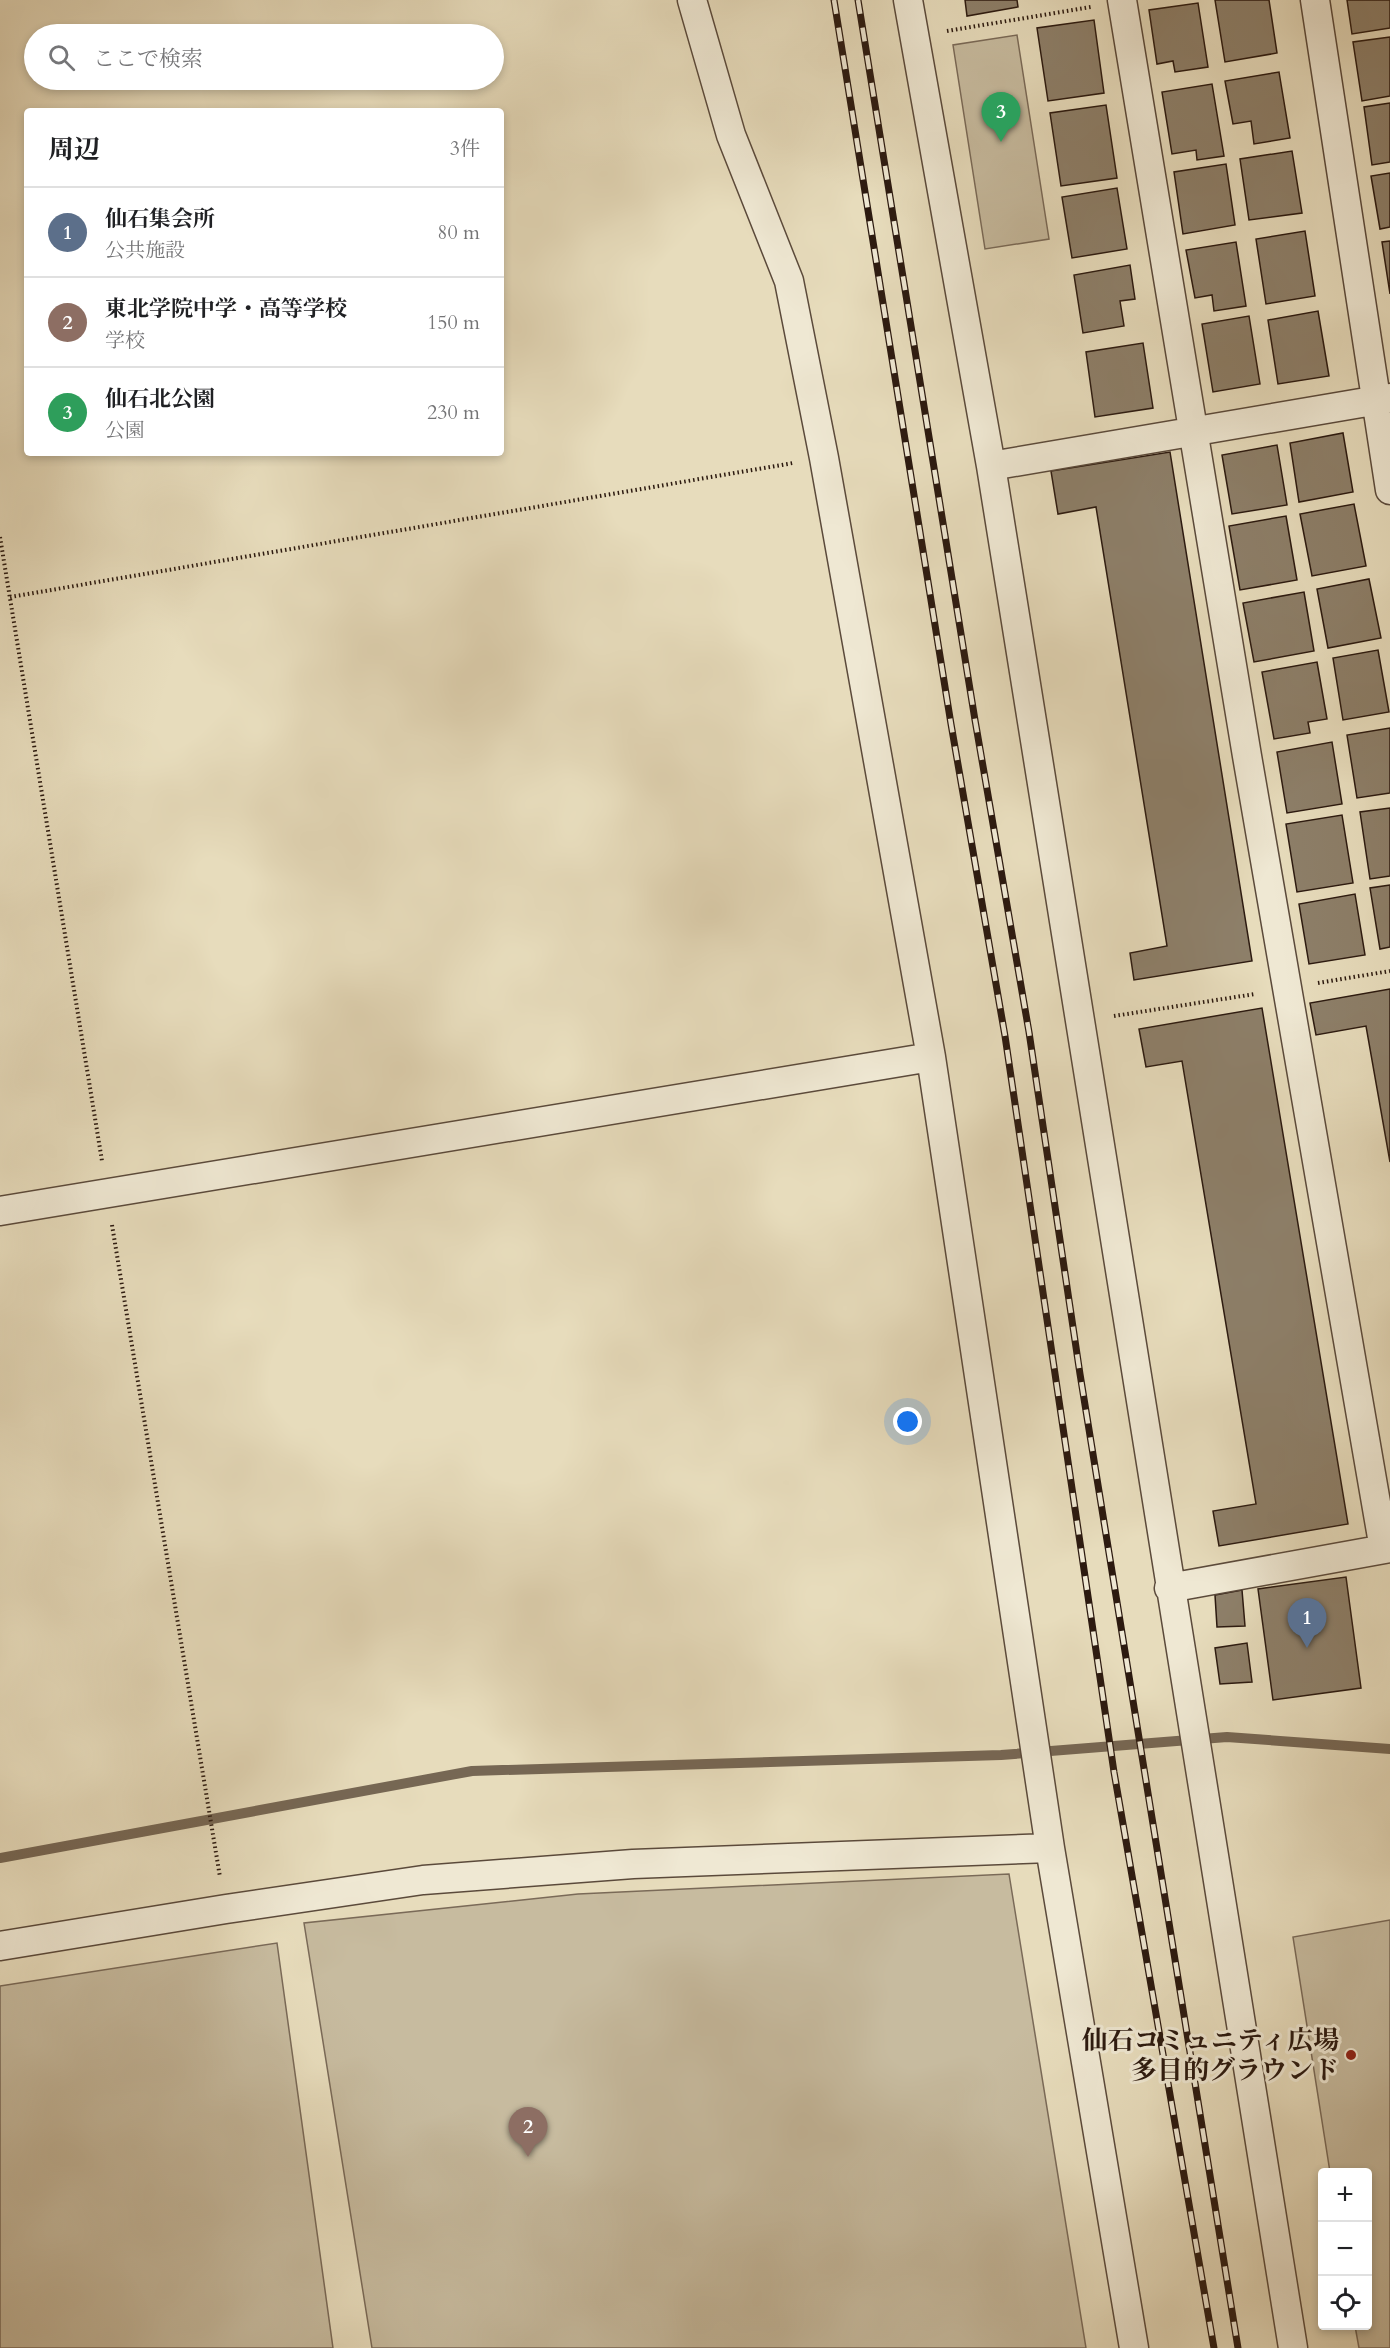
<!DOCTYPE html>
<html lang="ja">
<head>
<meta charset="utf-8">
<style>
	:root { --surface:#fff; --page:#f6f6f6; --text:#202124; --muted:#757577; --line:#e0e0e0; --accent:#111827 }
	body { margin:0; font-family:Cardo,"Noto Serif JP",serif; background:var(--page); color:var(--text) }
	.controls { position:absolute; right:18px; bottom:18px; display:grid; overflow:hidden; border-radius:6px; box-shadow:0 3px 9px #0003 }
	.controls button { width:54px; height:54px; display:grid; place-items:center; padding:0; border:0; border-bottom:2px solid var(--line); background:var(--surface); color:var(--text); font:30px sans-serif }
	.you { position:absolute; left:908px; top:1422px; width:21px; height:21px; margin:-15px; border:4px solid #fff; border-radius:50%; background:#1a73e8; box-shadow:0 0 0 9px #1a73e833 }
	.badge { display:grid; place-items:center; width:39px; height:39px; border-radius:50%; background:var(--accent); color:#fff; font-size:20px; font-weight:700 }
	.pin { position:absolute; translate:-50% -50px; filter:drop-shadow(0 2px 3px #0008) }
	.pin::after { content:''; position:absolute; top:32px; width:21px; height:18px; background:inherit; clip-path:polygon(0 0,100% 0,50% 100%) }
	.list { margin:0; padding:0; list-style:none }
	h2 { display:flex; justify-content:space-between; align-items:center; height:78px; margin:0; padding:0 24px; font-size:26px }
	h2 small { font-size:20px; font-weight:400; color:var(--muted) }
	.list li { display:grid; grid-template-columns:39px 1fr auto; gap:18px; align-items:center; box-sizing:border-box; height:90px; padding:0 24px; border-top:2px solid var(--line) }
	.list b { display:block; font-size:22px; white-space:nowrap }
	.list p { margin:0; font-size:20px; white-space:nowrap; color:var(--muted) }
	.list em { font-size:20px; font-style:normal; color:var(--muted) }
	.icon { flex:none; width:33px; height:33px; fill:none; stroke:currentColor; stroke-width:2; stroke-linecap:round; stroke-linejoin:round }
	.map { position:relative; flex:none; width:1390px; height:2348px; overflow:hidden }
	.search { position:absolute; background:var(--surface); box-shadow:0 3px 9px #0003; left:24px; top:24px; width:480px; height:66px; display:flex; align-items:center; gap:15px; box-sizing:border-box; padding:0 21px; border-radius:33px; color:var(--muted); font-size:22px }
	.panel { position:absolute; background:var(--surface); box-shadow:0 3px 9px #0003; left:24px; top:108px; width:480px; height:348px; border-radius:6px }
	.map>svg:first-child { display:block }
	.green { fill:#c7bb9f; stroke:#7a6a58; stroke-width:1.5 }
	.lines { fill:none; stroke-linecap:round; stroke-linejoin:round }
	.stream { stroke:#766754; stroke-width:10 }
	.building { fill:#8d7f69; stroke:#2c1a10; stroke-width:1.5 }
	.minor-casing { stroke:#5b4a3b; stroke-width:31 }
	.path { stroke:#2c1a10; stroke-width:4; stroke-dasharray:1.5 3; stroke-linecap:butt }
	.minor { stroke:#efe8d3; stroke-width:28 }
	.rail-casing { stroke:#2c1a10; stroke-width:7 }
	.rail { stroke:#efe8d3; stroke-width:4.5; stroke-dasharray:14; stroke-linecap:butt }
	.poi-dot { fill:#8f2418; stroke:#efe8d3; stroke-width:2 }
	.labels { text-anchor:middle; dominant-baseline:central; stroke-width:6; stroke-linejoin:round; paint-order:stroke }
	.poi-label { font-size:26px; font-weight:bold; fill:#2c1a10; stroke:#efe8d3; text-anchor:end }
</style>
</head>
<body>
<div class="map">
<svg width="1390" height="2348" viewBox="0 0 1390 2348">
	<rect width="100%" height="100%" fill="#e7dcbc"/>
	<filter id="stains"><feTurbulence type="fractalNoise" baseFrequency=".00333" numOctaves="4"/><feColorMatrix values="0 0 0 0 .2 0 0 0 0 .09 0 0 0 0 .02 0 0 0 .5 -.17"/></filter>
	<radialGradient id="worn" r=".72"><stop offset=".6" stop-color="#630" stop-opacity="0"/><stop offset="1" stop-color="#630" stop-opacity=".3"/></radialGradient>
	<path class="green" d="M1017,35l32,204 -64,10 -32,-204z
		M1009,1874l77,474h-714l-68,-425 274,-29z
		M1390,1920v428h-31l-4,-22h13v-154h-38l-37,-235z
		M277,1943l56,405h-333v-362z"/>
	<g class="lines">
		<path class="stream" d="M0,1858l472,-87 529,-16 226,-18 163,12"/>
	</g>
	<path class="building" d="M965,0h52l1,7 -51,9z
		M1215,0h54l8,53 -52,9z
		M1347,0h43v28l-38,6z
		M1198,3l10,64 -33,5 -2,-11 -16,3 -8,-54z
		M1094,20l10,73 -56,8 -11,-73z
		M1390,37v59l-28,5 -9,-59z
		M1279,72l11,66 -36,6 -3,-23 -18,3 -8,-43z
		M1212,84l12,72 -27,4 -1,-10 -24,4 -10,-62z
		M1390,103v59l-18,3 -8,-58z
		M1106,105l11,73 -56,8 -11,-73z
		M1292,151l10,62 -53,7 -9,-61z
		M1226,164l9,61 -52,9 -9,-62z
		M1390,173v54l-10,2 -9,-53z
		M1117,188l10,61 -55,9 -10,-61z
		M1305,231l10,65 -49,8 -10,-65z
		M1390,241v53l-8,-52z
		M1236,242l10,64 -32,5 -2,-16 -17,3 -9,-48z
		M1130,265l5,34 -15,2 4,25 -41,7 -9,-58z
		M1318,311l11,65 -51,8 -10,-64z
		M1249,316l11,68 -47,8 -11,-68z
		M1143,343l10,65 -58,9 -9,-65z
		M1343,433l10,59 -54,10 -9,-59z
		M1277,445l10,60 -55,9 -10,-59z
		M1170,452l82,509 -118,19 -4,-27 37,-7 -71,-439 -38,7 -7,-43z
		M1354,504l12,62 -54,10 -12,-62z
		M1286,516l11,64 -57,10 -11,-64z
		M1369,579l12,59 -53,10 -11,-59z
		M1304,592l10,59 -60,11 -11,-59z
		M1378,650l11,62 -46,8 -10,-62z
		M1317,662l10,57 -19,3 2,11 -36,6 -12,-67z
		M1390,728v65l-33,5 -10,-63z
		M1332,742l10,62 -55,9 -10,-61z
		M1390,808v68l-20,3 -10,-67z
		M1342,815l11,68 -56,9 -11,-68z
		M1390,885v62l-10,2 -10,-61z
		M1355,894l10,61 -56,9 -10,-60z
		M1390,989v173l-24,-136 -50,9 -6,-32z
		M1262,1008l86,516 -129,22 -6,-35 43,-7 -74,-443 -36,6 -7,-38z
		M1346,1577l15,111 -88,12 -15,-111z
		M1242,1590l3,36 -28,1 -2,-32z
		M1247,1643l5,39 -32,2 -5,-36z"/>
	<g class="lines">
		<g class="minor-casing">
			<path id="minor" d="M692,0l39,135 58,146 35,177 107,599 119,791 84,500
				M908,0l83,466 302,1882
				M1122,0l125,756 137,793
				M1315,0l75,490
				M991,466l399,-68
				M0,1211l931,-154
				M1169,1588l221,-40
				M0,1946l226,-37 197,-29 210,-16 417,-16"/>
		</g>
		<path class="path" d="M947,31l144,-24
			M0,537l102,624
			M10,597l783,-134
			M1318,983l72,-12
			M1114,1016l141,-22
			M112,1225l108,652"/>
		<use href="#minor" class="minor"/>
		<g class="rail-casing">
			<path id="rail" d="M834,0l117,724 54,312 109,736 100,576
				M858,0l117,720 54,312 51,342 158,974"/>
		</g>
		<use href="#rail" class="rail"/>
	</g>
	<circle class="poi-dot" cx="1351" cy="2055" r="6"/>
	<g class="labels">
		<g class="poi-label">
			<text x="1339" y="2040">仙石コミュニティ広場<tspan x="1339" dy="30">多目的グラウンド</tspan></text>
		</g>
	</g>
	<rect width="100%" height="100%" filter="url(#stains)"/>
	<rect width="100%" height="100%" fill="url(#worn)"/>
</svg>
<div class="controls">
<button>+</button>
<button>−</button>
<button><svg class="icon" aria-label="locate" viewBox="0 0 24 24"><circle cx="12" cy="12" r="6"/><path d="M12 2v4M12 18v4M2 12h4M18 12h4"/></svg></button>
</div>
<div class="you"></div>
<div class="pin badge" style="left:1307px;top:1648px;background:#5c6f8a">1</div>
<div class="pin badge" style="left:528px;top:2157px;background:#8d6e63">2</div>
<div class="pin badge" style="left:1001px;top:142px;background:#2e9e5b">3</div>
<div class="search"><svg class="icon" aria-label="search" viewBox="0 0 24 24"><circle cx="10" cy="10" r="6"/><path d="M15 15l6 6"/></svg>ここで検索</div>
<section class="panel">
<h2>周辺<small>3件</small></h2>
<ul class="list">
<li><span class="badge" style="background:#5c6f8a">1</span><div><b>仙石集会所</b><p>公共施設</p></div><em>80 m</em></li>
<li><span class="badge" style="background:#8d6e63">2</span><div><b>東北学院中学・高等学校</b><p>学校</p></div><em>150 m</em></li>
<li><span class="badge" style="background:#2e9e5b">3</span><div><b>仙石北公園</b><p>公園</p></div><em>230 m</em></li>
</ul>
</section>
</div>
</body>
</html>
